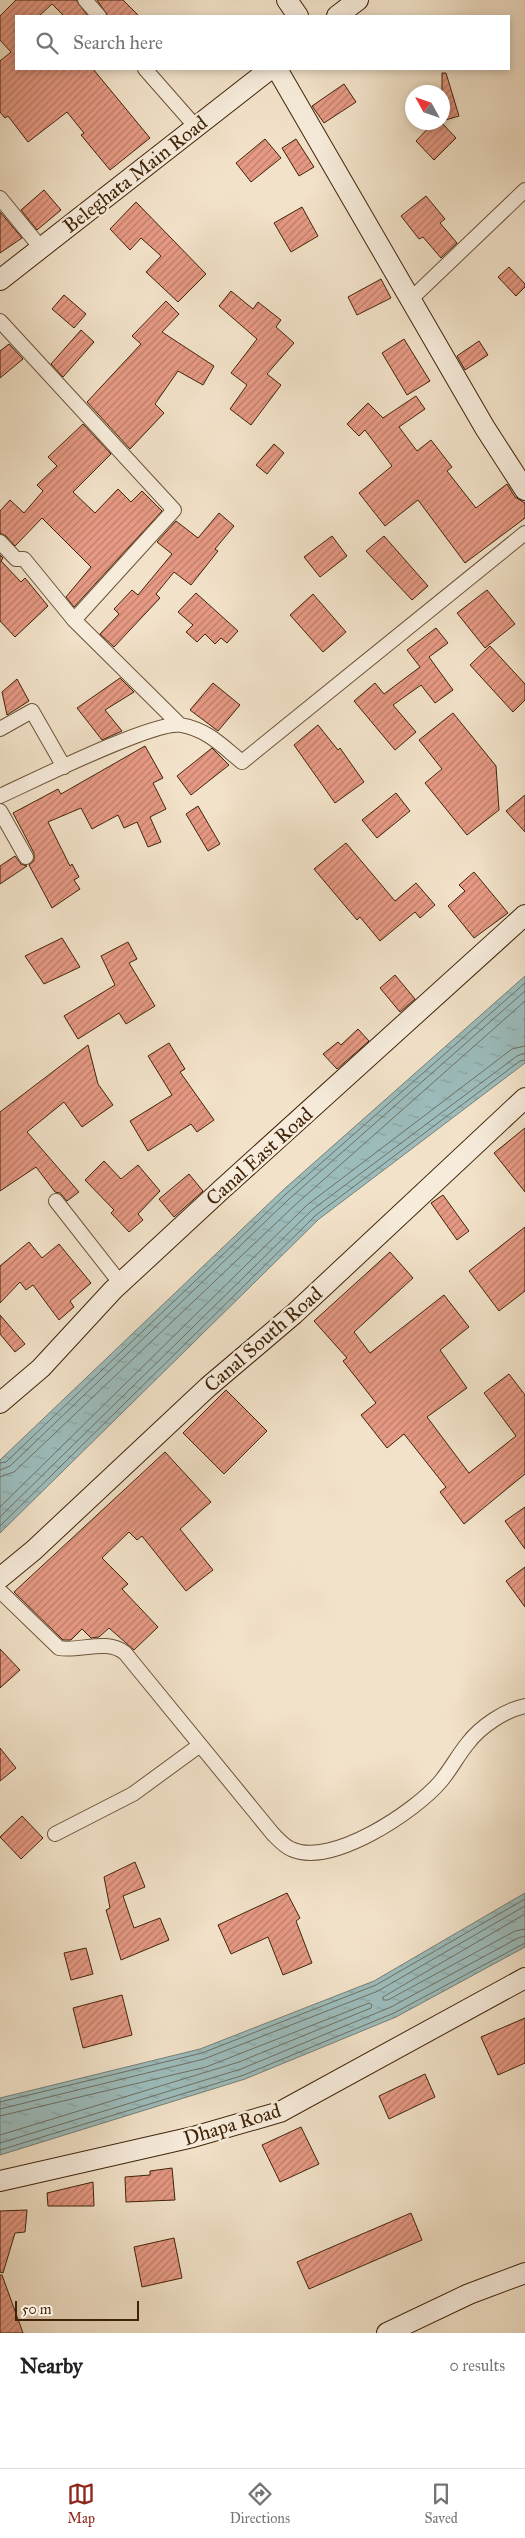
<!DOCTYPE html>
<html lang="en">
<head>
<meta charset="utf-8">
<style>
	:root { --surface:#fff; --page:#f2f2f2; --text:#202124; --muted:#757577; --line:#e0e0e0; --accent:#8f2418 }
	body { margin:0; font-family:"IM FELL Great Primer",serif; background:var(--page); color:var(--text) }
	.compass { position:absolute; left:405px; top:85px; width:45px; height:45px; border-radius:50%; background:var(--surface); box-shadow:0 2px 8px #0003; rotate:310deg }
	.scale { position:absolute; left:15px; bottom:12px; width:124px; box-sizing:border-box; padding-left:5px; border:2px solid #412408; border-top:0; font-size:14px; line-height:18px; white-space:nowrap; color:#412408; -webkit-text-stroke:4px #f7ecdc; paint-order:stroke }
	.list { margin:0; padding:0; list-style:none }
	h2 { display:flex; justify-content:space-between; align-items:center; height:65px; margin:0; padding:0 20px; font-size:21px }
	h2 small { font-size:16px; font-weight:400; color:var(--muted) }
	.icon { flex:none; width:28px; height:28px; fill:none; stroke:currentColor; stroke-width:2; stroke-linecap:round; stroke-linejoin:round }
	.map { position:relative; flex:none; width:525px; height:2333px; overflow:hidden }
	.search { position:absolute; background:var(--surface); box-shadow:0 2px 8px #0003; left:15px; right:15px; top:15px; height:55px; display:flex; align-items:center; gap:12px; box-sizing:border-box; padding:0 18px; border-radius:0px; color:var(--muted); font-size:19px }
	.sheet { height:135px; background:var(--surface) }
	nav { display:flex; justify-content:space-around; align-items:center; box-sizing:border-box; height:70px; border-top:1px solid var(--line); background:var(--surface); font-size:14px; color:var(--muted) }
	nav a { display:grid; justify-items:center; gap:2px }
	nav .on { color:var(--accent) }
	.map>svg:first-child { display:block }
	.water { fill:url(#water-ripples); stroke:#787f74 }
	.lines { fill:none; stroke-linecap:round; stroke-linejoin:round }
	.shore { stroke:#6e7062; stroke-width:1 }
	.building { fill:url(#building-hatch); stroke:#412408 }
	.street-casing { stroke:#6d5438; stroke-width:16 }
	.secondary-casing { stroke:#412408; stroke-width:22 }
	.street { stroke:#f7ecdc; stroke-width:14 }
	.secondary { stroke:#f7ecdc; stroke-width:20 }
	.labels { text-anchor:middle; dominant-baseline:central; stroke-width:5; stroke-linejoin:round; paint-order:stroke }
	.street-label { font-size:20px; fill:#412408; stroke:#f7ecdc }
</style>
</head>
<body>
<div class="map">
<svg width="525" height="2333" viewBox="0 0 525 2333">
	<defs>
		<pattern id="water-ripples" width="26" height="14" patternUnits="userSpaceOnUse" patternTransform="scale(1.25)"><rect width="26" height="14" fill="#9cbcbc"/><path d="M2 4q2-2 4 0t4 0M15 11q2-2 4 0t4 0" fill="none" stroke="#88a1a0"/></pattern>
		<pattern id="building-hatch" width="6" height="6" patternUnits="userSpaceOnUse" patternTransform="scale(1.25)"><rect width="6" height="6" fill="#e69984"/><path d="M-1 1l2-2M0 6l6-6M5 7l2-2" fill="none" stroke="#bc7d6a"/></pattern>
	</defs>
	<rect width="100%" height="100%" fill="#f2e2c9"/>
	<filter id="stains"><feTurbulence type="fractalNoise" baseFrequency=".004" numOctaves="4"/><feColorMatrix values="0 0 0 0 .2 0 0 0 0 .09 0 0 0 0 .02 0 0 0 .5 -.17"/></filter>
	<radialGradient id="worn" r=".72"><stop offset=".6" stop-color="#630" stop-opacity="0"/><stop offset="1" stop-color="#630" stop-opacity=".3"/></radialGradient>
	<path class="water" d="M525,976v87l-206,156 -319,314v-73l282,-269z
		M525,1893v54l-129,70 -151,62 -245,76v-57l200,-49 174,-68z"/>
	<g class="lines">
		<path class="shore" d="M0,1463l6,-1 279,-267 240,-212
			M0,1470l10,-4 279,-267 236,-208
			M0,1477l14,-5 281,-267 230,-204
			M0,1507l307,-302 205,-156 13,-3
			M0,1517l312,-307 205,-154 8,-3
			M0,1526l316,-311 204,-154 5,-1
			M525,1914l-142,83v3h5l127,-69 10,-2
			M0,2102l202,-49 174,-68 149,-86
			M0,2109l204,-50 174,-68 147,-85
			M0,2116l206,-49 163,-64 3,2 -1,3 -132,54 -239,73
			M0,2143l241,-74 150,-62 127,-69 7,-2
			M0,2150l244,-75 150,-62 131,-70"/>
	</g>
	<path class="building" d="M16,0h60l12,16h-24l-12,-12 -13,12h-23v53h77l57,69 -40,32 -29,-35 3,-2 -17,-21 -39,30 -20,-26 -3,2 -5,-6v-51l11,-9 -11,-12v-24z
		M97,0h26l16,16h-31z
		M442,73h4l13,43 -17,5z
		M344,84l12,18 -32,21 -12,-17z
		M434,122h7l15,16 -22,22 -18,-19z
		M265,139l16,19 -30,24 -15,-19z
		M296,139l18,28 -15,9 -17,-28z
		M44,190l17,20 -24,20 -16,-20z
		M426,196l19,23 -5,4 17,20 -16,15 -18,-21 -4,2 -18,-23z
		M136,202l70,72 -28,28 -32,-30 15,-16 -20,-18 -11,12 -20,-21z
		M302,207l16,29 -27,16 -17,-29z
		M0,212l22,26 -22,15z
		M509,267l16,17v3l-9,9 -18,-19z
		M381,279l10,19 -34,17 -9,-18z
		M231,291l22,18 5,-7 23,18 -5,7 18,16 -27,31 14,11 -30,40 -21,-16 17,-24 -16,-12 26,-34 -38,-33z
		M64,295l22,19 -12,14 -22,-19z
		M166,301l13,13 -17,18 52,34 -11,19 -25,-14 -23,33 9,9 -34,36 -43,-47 54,-58 -9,-8z
		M81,330l13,12 -31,35 -12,-13z
		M404,339l26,42 -23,14 -25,-42z
		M479,341l9,14 -23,15 -8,-14z
		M9,344l14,15 -23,19v-27z
		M416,396l9,13 -26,18 18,24 14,-11 21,27 -5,4 29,37 31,-24 8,13 10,6v15l-60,45 -47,-63 -33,26 -26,-33 33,-27 -27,-36 -6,6 -12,-12 21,-21 15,15z
		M83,424l28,30 -38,38 22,21 23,-24 13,13 11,-11 20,20 -88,96 -8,-10 25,-30 -49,-49 -27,28 -9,-10 -6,-3v-22l10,-11 14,13 19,-22 -6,-6 20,-19 -9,-9z
		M274,444l10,9 -17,21 -11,-9z
		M219,513l15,13 -19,23 3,2 -27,34 -17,-13 -18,22 4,4 -46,49 -14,-13 19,-20 -5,-5 18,-19 6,5 34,-41 -15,-12 19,-21 22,17z
		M332,536l15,20 -27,21 -16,-20z
		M384,536l44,50 -16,14 -46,-49z
		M0,555l3,3 -2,3 20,21 4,-4 23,28 -33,31 -15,-16z
		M487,590l28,34 -30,24 -28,-35z
		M196,593l42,38 -11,12 -6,-5 -6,6 -10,-10 -8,8 -11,-10 7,-7 -15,-13z
		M313,594l33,38 -23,20 -33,-37z
		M436,628l12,15 -19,14 24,33 -18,13 -14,-18 -28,20 23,27 -21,18 -41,-49 21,-18 9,11 36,-27 -13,-17z
		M490,646l35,38v16l-12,12 -43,-47z
		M120,678l14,14 -29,18 17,21 -20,9 -25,-32z
		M17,679l12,22 -22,14 -5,-23z
		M213,683l27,22 -22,26 -28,-21z
		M453,713l43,53 3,44 -32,25 -42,-52 17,-14 -23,-29z
		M318,725l20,25 2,-2 24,34 -29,21 -41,-58z
		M145,746l18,32 -10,5 13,26 -16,8 11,25 -13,5 -11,-25 -13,6 -6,-13 -26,14 -11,-21 -33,14 22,44 2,-2 7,13 -5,3 6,9 -28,19 -23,-43 5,-4v-8l-21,-40 45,-24 3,5z
		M212,748l17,17 -38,30 -14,-19z
		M396,793l14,18 -33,27 -15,-18z
		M525,795v37l-19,-21z
		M198,806l22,38 -12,7 -22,-37z
		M346,843l49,58 21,-18 19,22 -15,13 -5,-6 -35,29 -20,-24 -3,3 -43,-51z
		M15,856l6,8 6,2 -27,18v-18z
		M474,872l34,41 -34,25 -26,-32 17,-15 -6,-6z
		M62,938l18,29 -36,17 -19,-28z
		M128,942l9,17 -8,4 26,43 -29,18 -7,-11 -41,26 -14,-23 51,-31 -14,-29z
		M395,975l20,24 -15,13 -20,-24z
		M358,1029l11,12 -32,28 -14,-15 15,-12 3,3z
		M169,1043l16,26 -5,3 34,48 -17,12 -6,-8 -43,27 -18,-30 42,-26 -24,-39z
		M88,1045l10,39 15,21 -31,22 -18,-25 -37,30 52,60 -12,9 -7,-8 -5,-1 -19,-25 -36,24v-79z
		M525,1128v64l-31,-39z
		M104,1161l17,18 17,-14 22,26 -22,23 5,6 -14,12 -18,-19 3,-3 -29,-30z
		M189,1174l14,17 -29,26 -15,-18z
		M443,1195l26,36 -12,9 -26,-37z
		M525,1227v64l-26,20 -30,-40z
		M29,1242l13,16 17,-14 32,39 -21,18 4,6 -15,13 -26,-35 -7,5 -6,-8 -20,21v-37z
		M390,1252l23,26 -59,54 16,21 74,-58 25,32 -29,23 27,38 -40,29 42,56 47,-37 -32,-43 25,-19 16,21v79l-61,50 -24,-32 6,-5 -42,-53 -17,14 -26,-33 15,-12 -33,-42 4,-3 -33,-37z
		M0,1315l25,29 -10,8 -15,-18z
		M226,1390l41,41 -43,43 -41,-41z
		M165,1452l46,50 -31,27 33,41 -27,21 -44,-55 -5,4 -8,-8 -27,26 26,26 -6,5 36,38 -24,23 -25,-22 -10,9 -8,1 -9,-9 -11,11h-8l-49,-48z
		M525,1507v42l-20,-28z
		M525,1567v40l-19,-26z
		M0,1649l20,21 -20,18z
		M0,1748l16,20 -16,13z
		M22,1816l21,22 -22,21 -21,-22z
		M135,1862l10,25 -22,9 11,32 26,-10 9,22 -48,20 -15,-50 4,-2 -6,-31z
		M287,1893l13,25 -4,3 16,42 -29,12 -15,-38 -37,17 -13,-29z
		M86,1948l7,26 -22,6 -7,-27z
		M122,1995l10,40 -49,13 -10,-40z
		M525,2018v45l-27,12 -17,-38z
		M425,2074l10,23 -46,22 -10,-23z
		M301,2127l18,37 -39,18 -18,-37z
		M172,2168l3,32 -49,2 -1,-25 25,-2v-4z
		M93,2182l1,24h-46l-1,-13z
		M27,2210l-2,22 -10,1 -12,40 -3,-1v-61z
		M411,2213l11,27 -113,49 -12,-27z
		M174,2238l8,40 -40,9 -8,-40z
		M0,2275h2l21,58h-23z"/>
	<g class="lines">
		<g class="street-casing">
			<path id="street" d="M85,0l14,16
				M145,69l51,58
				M0,198l41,50
				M411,299l114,-109
				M0,321l174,189 -100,110
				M0,542l16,17h8l50,61 105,104
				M0,729l32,-18 32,56
				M0,796c31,-14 155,-76 181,-71 27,5 40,20 61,37l283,-229
				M0,811l26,46
				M56,1201l65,83
				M0,1591l59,57c21,4 48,-10 66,5l148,181c5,5 11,12 18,15 40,19 125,-38 150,-68 10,-12 17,-26 27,-38 12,-16 37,-33 57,-37
				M55,1834l78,-40 67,-49"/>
		</g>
		<g class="secondary-casing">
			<path id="secondary" d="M287,0l11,16
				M337,16l21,-16
				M277,69l208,359 40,62
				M0,280l270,-211
				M0,1403l41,-35 72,-78 108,-100 304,-275
				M0,1578l34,-28 174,-163 86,-73 231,-216
				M0,2181l193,-44 87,-25 245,-134
				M387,2333l82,-39 56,-21"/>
		</g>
		<use href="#street" class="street"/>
		<use href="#secondary" class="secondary"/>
	</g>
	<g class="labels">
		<g class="street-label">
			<text transform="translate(135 174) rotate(-38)">Beleghata Main Road</text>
			<text transform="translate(259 1156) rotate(-42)">Canal East Road</text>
			<text transform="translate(263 1339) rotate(-41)">Canal South Road</text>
			<text transform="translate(232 2124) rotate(-17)">Dhapa Road</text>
		</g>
	</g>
	<rect width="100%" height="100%" filter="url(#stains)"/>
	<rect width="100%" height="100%" fill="url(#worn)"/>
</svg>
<svg class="compass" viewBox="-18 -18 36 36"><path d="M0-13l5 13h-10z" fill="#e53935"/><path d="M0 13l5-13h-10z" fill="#757577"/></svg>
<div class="scale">50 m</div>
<div class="search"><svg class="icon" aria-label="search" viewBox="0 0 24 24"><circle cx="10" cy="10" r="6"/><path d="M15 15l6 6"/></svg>Search here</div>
</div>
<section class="sheet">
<h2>Nearby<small>0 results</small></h2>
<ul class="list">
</ul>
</section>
<nav>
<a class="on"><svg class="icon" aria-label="map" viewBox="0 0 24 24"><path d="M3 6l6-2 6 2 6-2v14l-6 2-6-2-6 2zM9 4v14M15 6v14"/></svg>Map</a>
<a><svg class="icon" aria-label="directions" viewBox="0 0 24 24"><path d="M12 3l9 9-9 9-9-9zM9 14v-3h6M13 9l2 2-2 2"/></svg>Directions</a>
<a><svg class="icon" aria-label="saved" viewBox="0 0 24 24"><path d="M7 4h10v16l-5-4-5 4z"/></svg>Saved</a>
</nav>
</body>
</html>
